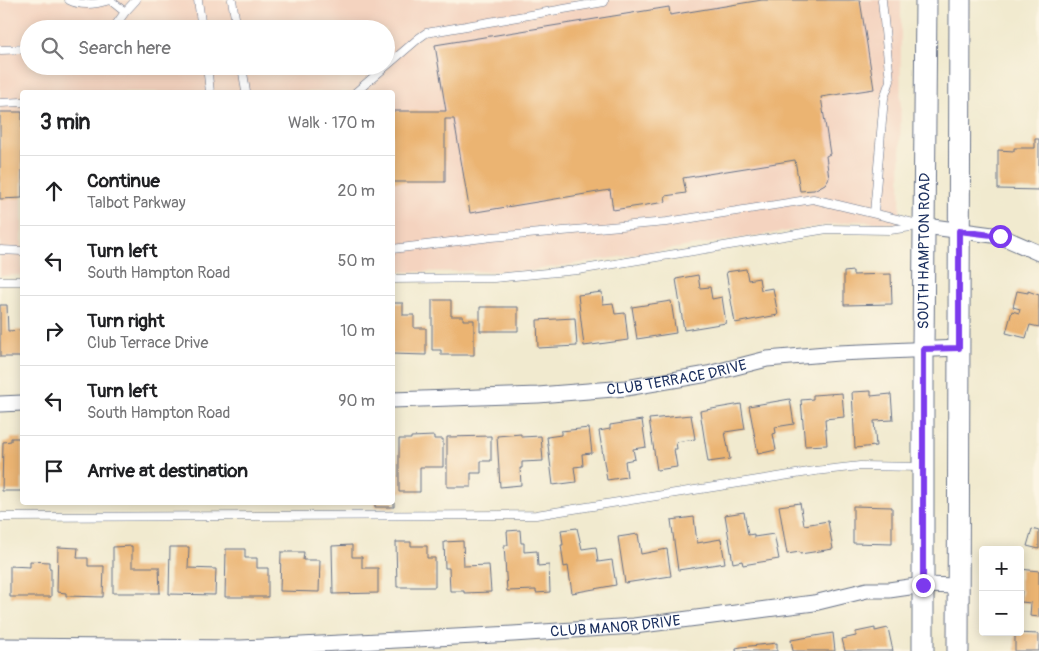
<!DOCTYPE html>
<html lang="en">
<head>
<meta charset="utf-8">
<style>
	:root { --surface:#fff; --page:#f2f2f2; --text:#202124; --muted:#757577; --line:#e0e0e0 }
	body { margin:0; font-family:Pangolin,sans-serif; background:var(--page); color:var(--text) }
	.controls { position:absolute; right:15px; bottom:15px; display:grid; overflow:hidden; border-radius:5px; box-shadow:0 2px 12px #0003 }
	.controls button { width:45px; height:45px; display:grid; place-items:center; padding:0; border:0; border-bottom:1px solid var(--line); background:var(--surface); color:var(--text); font:25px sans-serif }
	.stop { position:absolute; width:15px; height:15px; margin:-11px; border:4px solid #7c3aed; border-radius:50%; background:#fff }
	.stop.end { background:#7c3aed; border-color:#fff; box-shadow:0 1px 5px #0008 }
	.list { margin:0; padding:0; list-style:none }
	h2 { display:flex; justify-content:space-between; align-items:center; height:65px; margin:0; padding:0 20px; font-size:21px }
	h2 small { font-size:16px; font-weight:400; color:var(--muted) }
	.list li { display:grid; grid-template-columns:32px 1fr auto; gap:15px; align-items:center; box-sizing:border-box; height:70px; padding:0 20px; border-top:1px solid var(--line) }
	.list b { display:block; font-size:19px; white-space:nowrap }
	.list p { margin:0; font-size:16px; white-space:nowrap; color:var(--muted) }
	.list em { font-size:16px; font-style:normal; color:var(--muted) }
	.icon { flex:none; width:28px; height:28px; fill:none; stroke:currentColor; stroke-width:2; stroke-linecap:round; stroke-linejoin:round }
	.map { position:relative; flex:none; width:1039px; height:651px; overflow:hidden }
	.search { position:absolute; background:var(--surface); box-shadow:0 2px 12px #0003; left:20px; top:20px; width:375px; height:55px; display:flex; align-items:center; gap:12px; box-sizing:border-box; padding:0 18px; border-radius:28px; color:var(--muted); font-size:19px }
	.panel { position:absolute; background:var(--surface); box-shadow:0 2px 12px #0003; left:20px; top:90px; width:375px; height:415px; border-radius:5px }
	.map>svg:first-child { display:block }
	.built { fill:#f4d3bf; fill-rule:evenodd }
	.building { fill:#ebb472 }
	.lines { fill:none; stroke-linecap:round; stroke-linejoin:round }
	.service-casing { stroke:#667086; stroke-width:9 }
	.minor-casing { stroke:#667086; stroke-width:17 }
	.secondary-casing { stroke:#667086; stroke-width:23 }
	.service { stroke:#fff; stroke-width:8 }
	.minor { stroke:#fff; stroke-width:15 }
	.secondary { stroke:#fff; stroke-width:21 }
	.route { stroke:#7c3aed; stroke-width:6 }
	.labels { text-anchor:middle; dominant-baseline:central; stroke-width:4; stroke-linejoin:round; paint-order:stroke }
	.street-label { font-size:15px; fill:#1b2f5e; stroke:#fcf5e5 }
</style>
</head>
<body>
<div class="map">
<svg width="1039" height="651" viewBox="0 0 1039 651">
	<rect width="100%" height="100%" fill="#fcf5e5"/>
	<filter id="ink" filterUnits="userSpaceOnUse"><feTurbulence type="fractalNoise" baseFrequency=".02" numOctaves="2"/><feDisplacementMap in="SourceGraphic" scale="10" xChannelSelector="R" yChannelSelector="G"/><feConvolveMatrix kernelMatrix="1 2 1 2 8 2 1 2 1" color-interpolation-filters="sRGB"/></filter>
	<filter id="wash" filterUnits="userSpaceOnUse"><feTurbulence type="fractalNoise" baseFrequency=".0096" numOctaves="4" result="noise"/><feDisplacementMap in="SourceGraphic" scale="20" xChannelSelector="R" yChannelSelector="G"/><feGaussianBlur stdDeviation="1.12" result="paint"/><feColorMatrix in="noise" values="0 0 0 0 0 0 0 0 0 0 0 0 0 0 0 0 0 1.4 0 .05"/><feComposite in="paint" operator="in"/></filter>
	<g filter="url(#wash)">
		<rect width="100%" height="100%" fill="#f1eacf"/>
		<path class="built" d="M0,0h901l-1,224 -45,-3 -327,50 -135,1 -1,-180h-370v183l-22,1zM29,29h357v37h-357z"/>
		<g id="blocks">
			<path class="building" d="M762,0h98l14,89 -53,8 9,57 -4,2 3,22 -4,6 -11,6 -14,1 -5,-31 -112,18 3,15 -21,3 1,6 -53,8 -3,-20 -140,23 -16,-94h-9v63h-53v-71h54l-11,-66 234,-38 1,8z
				M0,112h22v86l-22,1z
				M1035,139h4v51l-41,-1v-39l16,1v-3h21z
				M746,269l2,11 11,-2 2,12 12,-2 5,27 -43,8 -9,-51z
				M853,271v4l38,-1 1,30 -48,1v-33z
				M698,275l2,13 10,-1 2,12 10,-2 4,26 -42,7 -8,-51z
				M1017,291l11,2v-2l11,4v32l-9,-2 -4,13 -20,-5 6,-22 7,2 1,-4 -7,-2z
				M602,292l1,12 10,-1 2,11 10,-1 3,27 -44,6 -6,-51z
				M432,300h19v16h12v4h11v35h-33v-5h-9z
				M671,301l5,32 -39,6 -5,-32z
				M392,303h11v12h11v13h12v27l-34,-1z
				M0,305h7l1,26 14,-1v27h-22z
				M480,307h38v24h-38z
				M575,318l2,28 -39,2 -1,-28z
				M871,391v5l20,-2 2,26 -19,1 2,25 -21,2 -3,-56z
				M842,393l2,24 -19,2 2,26 -22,1 -4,-46 12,-1v-4z
				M790,399l4,25 -19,3 1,6 -3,1 3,16 -18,4 -9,-48z
				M741,404l4,25 -20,3 5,27 -22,3 -8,-51z
				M691,415l4,24 -19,3 1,7h-3l3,18 -20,3 -8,-51z
				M642,420l4,27 -13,2 2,10 -10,2 2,16 -20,3 -8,-49 11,-2v-4z
				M589,428l3,25 -10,1 1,12 -9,1 2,15 -23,3 -6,-48 14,-2v-4z
				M521,434v3l20,-1 2,25 -21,1v6h-2l1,17 -21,2 -3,-51z
				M434,436v3h9v28h-23v25h-21v-53h12v-2z
				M491,436v25h-10v12h-10v14h-24v-50z
				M11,438h11v53h-20l1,-49 8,-1z
				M375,502h19v5h-19z
				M800,503l4,22 24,-4 5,28 -33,5v-2l-13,2 -8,-48z
				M853,506l39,1v37l-39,-1z
				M744,512l4,23 6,-1v3l20,-3 5,25 -36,6 -1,-4 -9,2 -8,-48z
				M694,517l3,26 24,-4 4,24 -47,7 -7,-50z
				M577,528l5,21 14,-2 2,15 14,-2 4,25 -44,8 -4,-27 -4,1 -3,-22h2l-2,-15z
				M1032,529l7,2v18l-12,-3z
				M520,530l1,13h3v9l13,-1 1,15 11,-1 1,27 -14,1v-3l-29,1 -3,-46h4l-1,-14z
				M638,534l3,20 26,-5 4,27 -46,7 -7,-46z
				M463,541l1,25 25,-1 2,27 -27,1v-2h-14l-1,-23h-4l-1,-26z
				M396,542h15v4h16v12h8v29h-38z
				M352,545v12h10v11h16v25l-45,1 -1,-48z
				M132,546v21h27l1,26h-47v-46z
				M58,547l20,1 -1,10h11v8h16l-1,31 -37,-1v-3l-9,-1z
				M170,547h19l-1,21 28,1 -1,26 -46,-1z
				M226,549h19v9h12v10h11v29h-43z
				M281,552h23l-1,8h17l-1,32 -39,-1z
				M30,561l19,1v6h2v29h-41v-31l20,1z
				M1020,569l19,2v46l-9,-1 1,-13 -10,-1 1,-12h-2z
				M875,628v3l13,-3 5,23h-48l-3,-12 14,-3v-4z
				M833,633l2,18h-42l-2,-11z
				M1015,633l24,1v17h-24z
				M777,643v8h-41v-3l5,-1z"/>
		</g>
	</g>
	<g filter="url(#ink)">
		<use href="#blocks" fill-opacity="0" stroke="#667086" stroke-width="1"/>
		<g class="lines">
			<g class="service-casing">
				<path id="service" d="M69,0c13,7 28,4 41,0
					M110,0l15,12 11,-12
					M198,0l4,29
					M232,0l5,29
					M113,29l12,-17
					M0,50l29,-1
					M207,66l3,26
					M242,66l4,26
					M356,92l63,-54 7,-5 178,-31v-2
					M0,103l22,-1
					M874,213l10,-115 6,-17 -8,-81
					M392,249l100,-12 175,-15 146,-23 109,26
					M0,250l22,1
					M392,279l102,-1 84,-8 249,-41 63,1 28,-4
					M0,281h22
					M0,517l536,-2 279,-44 45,-5 62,1"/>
			</g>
			<g class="minor-casing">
				<g id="minor">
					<path d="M925,226l75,10 39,17"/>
					<path id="s1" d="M392,400l146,-5 88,-7 82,-14 59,-15 71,-6 121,-5"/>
					<path d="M0,404l22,-1"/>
					<path id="s2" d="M0,646l241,2 272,-14 121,-8 180,-23 53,-13h22l34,-5 35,1"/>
				</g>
			</g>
			<g class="secondary-casing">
				<g id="secondary">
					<path id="s3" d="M923,651v-302l3,-349"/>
					<path d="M958,651l2,-651"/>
				</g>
			</g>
			<use href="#service" class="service"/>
			<use href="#minor" class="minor"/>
			<use href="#secondary" class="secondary"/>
		</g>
	</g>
	<g class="lines" filter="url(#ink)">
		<path class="route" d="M923,585v-236l36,-1v-117l41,5"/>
	</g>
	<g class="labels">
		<g class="street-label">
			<text stroke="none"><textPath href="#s3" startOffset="400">SOUTH HAMPTON ROAD</textPath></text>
			<text stroke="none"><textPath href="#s1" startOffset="286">CLUB TERRACE DRIVE</textPath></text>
			<text stroke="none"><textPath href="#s2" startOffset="616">CLUB MANOR DRIVE</textPath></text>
		</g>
	</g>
</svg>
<div class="controls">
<button>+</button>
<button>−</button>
</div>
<div class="stop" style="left:1000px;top:236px"></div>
<div class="stop end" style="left:923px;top:585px"></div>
<div class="search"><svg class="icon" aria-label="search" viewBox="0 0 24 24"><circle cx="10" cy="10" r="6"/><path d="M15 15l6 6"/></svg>Search here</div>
<section class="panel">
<h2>3 min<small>Walk · 170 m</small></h2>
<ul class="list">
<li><svg class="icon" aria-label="ahead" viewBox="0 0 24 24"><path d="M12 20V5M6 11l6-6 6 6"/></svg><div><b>Continue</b><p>Talbot Parkway</p></div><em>20 m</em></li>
<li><svg class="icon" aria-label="left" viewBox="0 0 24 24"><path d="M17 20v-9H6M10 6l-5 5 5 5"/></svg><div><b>Turn left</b><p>South Hampton Road</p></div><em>50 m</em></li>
<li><svg class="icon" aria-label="right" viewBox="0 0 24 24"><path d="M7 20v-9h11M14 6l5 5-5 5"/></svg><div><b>Turn right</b><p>Club Terrace Drive</p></div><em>10 m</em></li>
<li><svg class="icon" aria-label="left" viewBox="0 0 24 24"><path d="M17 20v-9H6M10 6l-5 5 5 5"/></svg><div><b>Turn left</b><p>South Hampton Road</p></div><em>90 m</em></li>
<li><svg class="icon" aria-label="arrive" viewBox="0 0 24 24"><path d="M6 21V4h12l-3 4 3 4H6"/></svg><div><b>Arrive at destination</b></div></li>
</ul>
</section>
</div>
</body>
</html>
